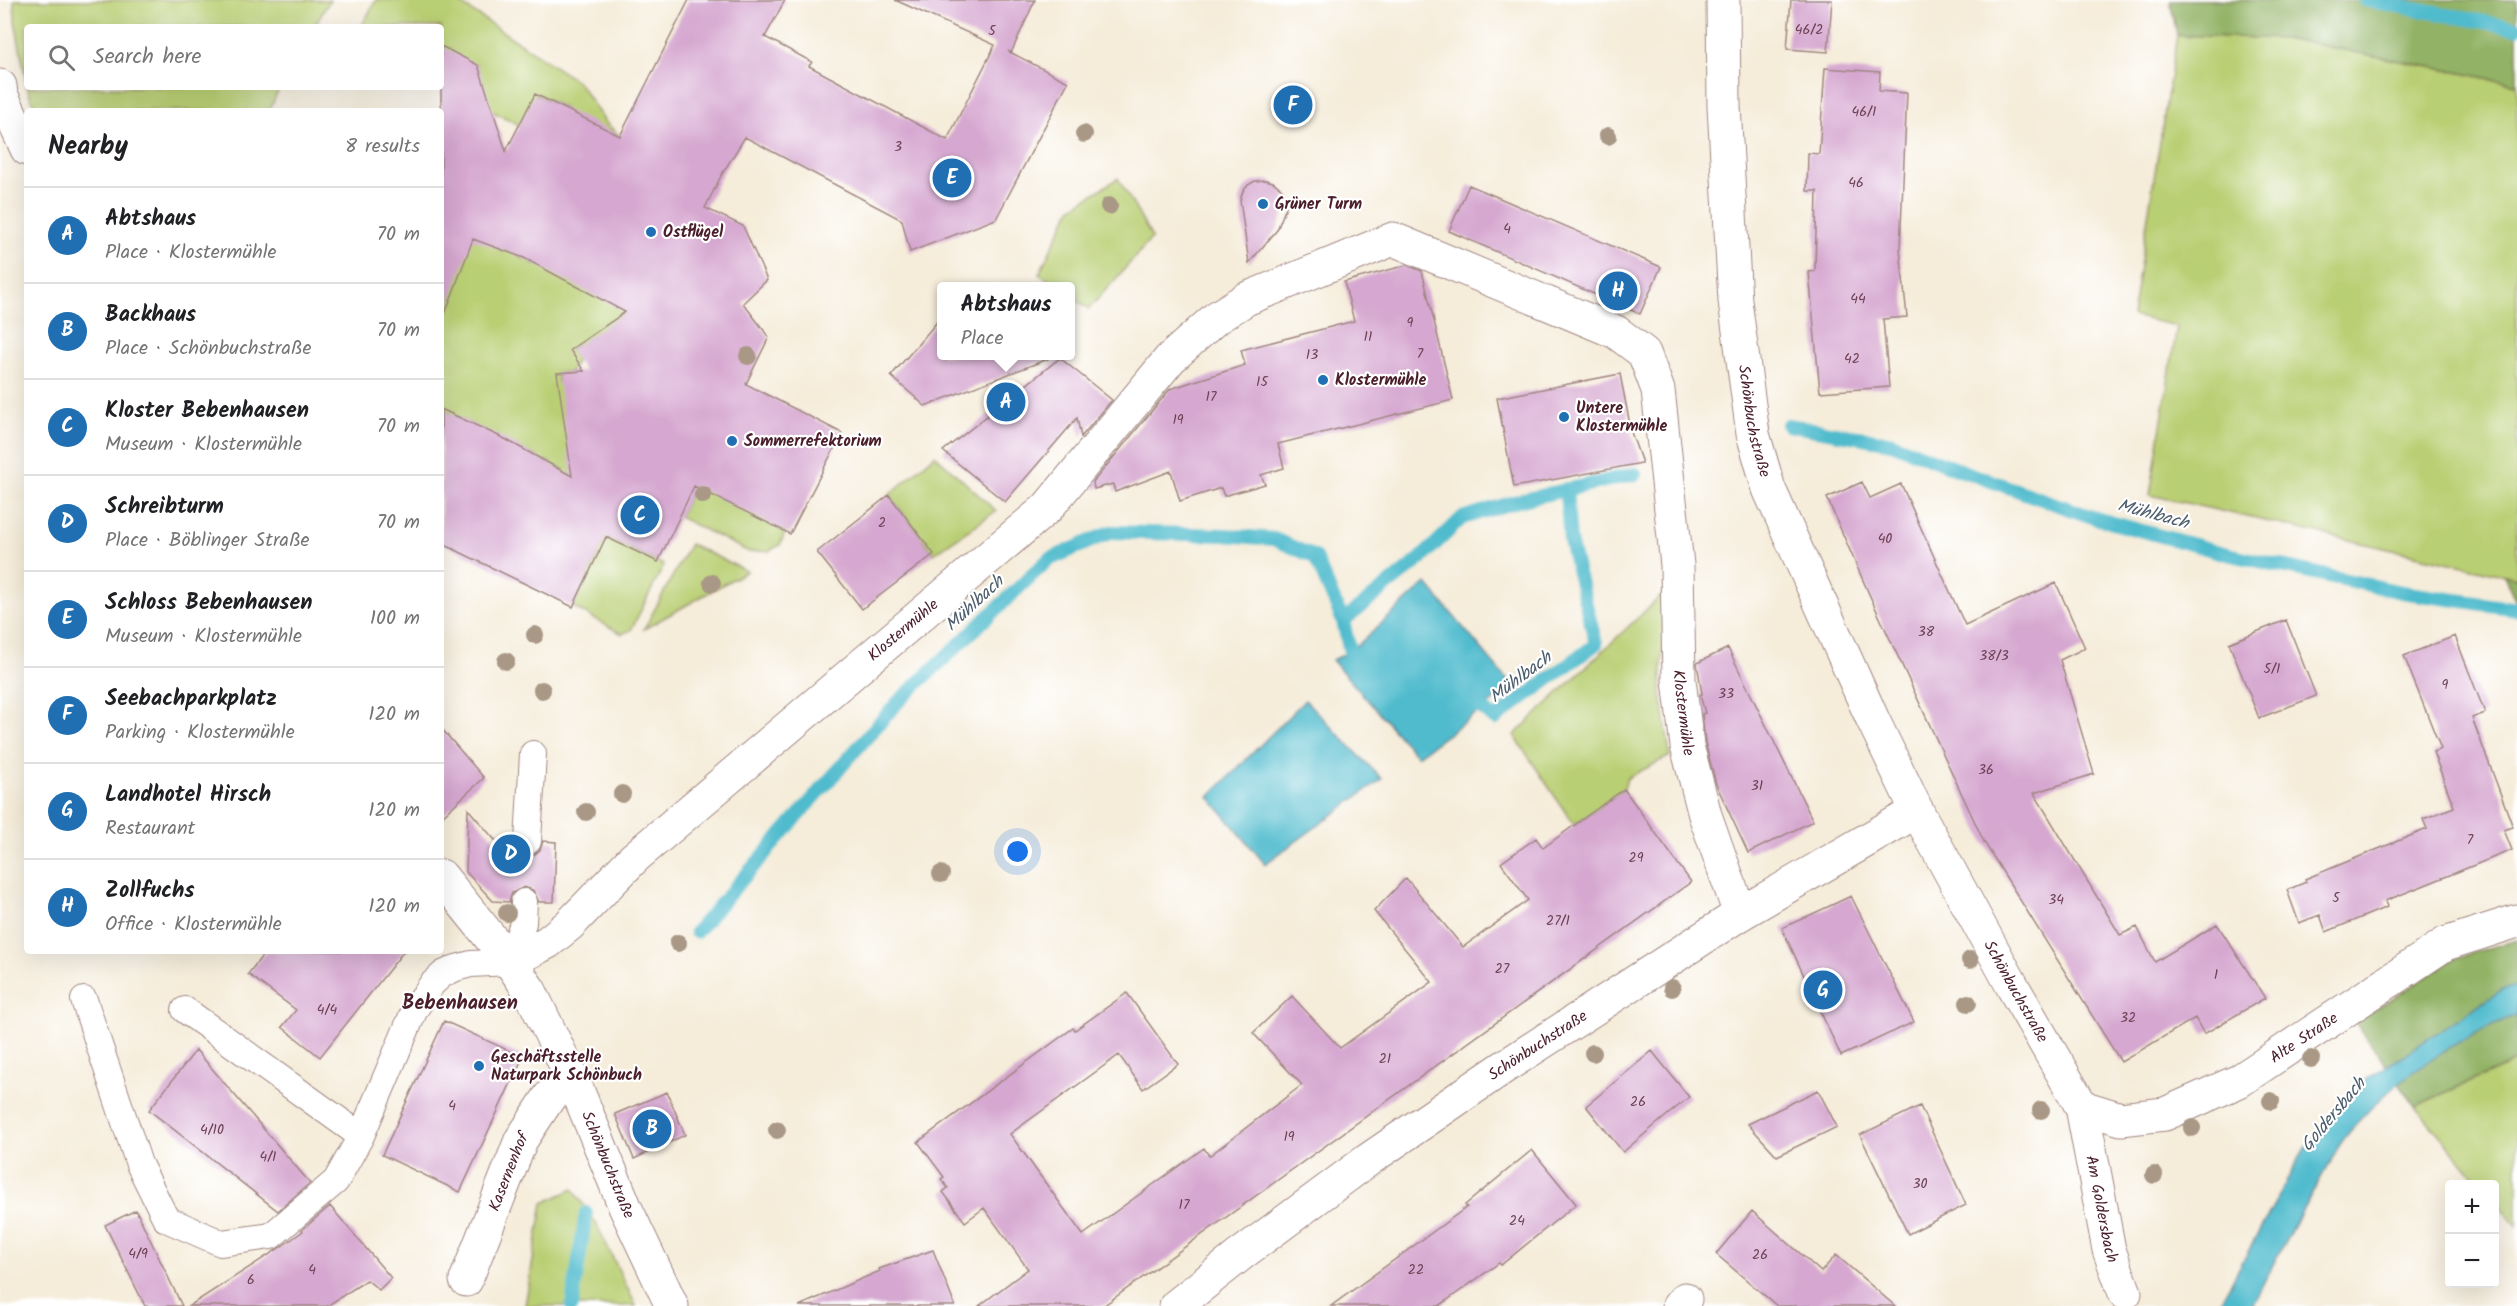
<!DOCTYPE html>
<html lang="en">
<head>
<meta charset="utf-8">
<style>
	:root { --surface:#fff; --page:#f2f2f2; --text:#202124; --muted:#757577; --line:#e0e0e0; --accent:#1f6fb2 }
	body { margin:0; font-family:Kalam,sans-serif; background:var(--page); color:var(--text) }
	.controls { position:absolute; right:18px; bottom:18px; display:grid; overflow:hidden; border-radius:6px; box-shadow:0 6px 24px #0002 }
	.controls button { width:54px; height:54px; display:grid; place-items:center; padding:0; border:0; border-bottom:2px solid var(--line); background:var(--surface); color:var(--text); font:30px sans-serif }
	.you { position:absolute; left:1018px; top:852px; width:21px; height:21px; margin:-15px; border:4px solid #fff; border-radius:50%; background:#1a73e8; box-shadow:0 0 0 9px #1a73e833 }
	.badge { display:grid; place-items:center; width:39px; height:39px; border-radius:50%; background:var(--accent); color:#fff; font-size:20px; font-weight:700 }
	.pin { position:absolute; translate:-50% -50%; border:3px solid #fff; box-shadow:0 2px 6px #0006 }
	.popup { position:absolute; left:937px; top:282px; width:138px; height:78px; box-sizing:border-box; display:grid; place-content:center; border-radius:6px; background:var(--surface); filter:drop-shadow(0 2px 4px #0005); font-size:20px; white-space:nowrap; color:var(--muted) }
	.popup b { font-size:22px; color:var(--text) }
	.popup::after { content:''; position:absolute; left:50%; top:100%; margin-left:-12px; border:12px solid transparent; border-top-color:var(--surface) }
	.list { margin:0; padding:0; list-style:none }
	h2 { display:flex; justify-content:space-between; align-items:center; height:78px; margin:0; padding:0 24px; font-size:26px }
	h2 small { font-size:20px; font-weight:400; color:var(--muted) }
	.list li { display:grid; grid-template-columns:39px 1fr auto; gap:18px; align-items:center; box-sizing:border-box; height:96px; padding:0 24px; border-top:2px solid var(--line) }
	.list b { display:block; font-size:22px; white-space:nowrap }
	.list p { margin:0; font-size:20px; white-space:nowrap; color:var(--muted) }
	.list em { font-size:20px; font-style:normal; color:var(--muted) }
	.icon { flex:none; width:33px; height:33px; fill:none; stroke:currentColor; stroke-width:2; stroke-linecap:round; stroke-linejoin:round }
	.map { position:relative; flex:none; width:2517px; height:1306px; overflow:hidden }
	.search { position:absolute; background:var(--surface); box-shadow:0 6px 24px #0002; left:24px; top:24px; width:420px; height:66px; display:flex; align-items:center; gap:15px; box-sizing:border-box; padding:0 21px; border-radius:6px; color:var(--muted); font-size:22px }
	.panel { position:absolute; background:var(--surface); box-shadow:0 6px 24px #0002; left:24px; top:108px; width:420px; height:846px; border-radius:6px }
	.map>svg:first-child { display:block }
	.green { fill:#b9cf73; stroke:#82774f; stroke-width:1.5 }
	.forest { fill:#92b265; stroke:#6e6848; stroke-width:1.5 }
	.water { fill:#50bbcd; stroke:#4d6d7c; stroke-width:1.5 }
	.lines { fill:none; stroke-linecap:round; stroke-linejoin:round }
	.stream { stroke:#50bbcd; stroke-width:14 }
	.building { fill:#d6a7d0 }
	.lane-casing { stroke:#a08682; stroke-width:28 }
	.street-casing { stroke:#a08682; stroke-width:35 }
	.lane { stroke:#fff; stroke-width:26 }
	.street { stroke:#fff; stroke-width:33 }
	.tree { fill:#a99885 }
	.poi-dot { fill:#1f6fb2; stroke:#fff; stroke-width:2 }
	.labels { text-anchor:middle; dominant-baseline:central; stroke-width:4.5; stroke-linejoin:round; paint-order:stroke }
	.number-label { font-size:14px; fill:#6d4154 }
	.poi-label { font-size:16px; font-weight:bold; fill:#4a1f2b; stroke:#fff; text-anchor:start }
	.street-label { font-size:16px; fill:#4a1f2b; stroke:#fff }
	.water-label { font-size:18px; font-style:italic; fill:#4c5d6c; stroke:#fff }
	.quarter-label { font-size:20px; font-weight:bold; fill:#4a1f2b; stroke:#fff }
</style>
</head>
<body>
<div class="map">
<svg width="2517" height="1306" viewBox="0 0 2517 1306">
	<rect width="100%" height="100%" fill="#fff"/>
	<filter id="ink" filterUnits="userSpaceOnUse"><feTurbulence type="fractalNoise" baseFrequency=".0167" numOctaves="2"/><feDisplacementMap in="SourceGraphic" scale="12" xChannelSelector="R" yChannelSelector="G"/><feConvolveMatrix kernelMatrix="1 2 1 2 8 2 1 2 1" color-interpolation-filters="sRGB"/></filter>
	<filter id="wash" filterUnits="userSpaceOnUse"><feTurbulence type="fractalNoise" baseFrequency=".008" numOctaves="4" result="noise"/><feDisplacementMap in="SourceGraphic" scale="24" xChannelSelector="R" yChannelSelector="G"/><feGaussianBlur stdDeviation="1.35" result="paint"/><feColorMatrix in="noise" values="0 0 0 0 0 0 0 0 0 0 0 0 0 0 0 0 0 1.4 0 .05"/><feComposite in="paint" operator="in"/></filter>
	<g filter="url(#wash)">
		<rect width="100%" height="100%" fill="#f5ecd9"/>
		<path class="green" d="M14,0h316l-16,27h-287v59l-12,-65z
			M376,0h79l123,82 28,41 24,23 -79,-13 13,-25 -28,-14 -16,31 -33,-16 -10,-45 -20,8 -16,-26v-19h-80z
			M2177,35l112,4 228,45v494l-367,-83 27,-169 -45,-10z
			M27,87h253l-11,24h-233z
			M1118,178l34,60 -63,71 -18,-13 -1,-10h-13l-18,-12 32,-66z
			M472,228l47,23 -1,5 5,3 3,-5 7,4 -1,5 5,2 3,-4 94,46 -52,47 -6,-9 -6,4 7,11 -7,12 -13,1 1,9 12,-1 36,30 -35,69 -9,-5 2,-5 -6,-3 -3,4 -7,-3 2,-5 -5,-2 -2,4 -8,-3 3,-5 -97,-48v-104z
			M935,455l61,56 -62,43 -45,-59z
			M698,478l88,52 -6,15 -11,6 -20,1 -70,-35z
			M606,537l58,28 -33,65 -9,4 -49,-27z
			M690,544l57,27 -103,58z
			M1666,591l-5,100 9,65 -43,22 -3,11 -50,36 -60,-90z
			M2517,1061v166l-22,-27 -1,-16h-13l-66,-78z
			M573,1189l24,36 39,81h-111l18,-103z"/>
		<path class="forest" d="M2170,0h347v84l-228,-45 -112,-4z
			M2504,575l13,3v26z
			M2517,939v122l-102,45 -60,-84 101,-64z"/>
		<path class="water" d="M1426,583l87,104 -96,69 -85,-96 18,-8z
			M1305,700l77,79 -117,85 -56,-67z
			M2517,985v30c-62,23 -128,67 -170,120 -11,13 -19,31 -28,46 -24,41 -46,82 -67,125h-37l6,-5 84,-153 62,-69 136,-90z"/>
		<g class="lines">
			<path class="stream" d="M2365,0l152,28
				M1788,425l104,18 62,25 141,50 132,36 174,38 116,17
				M1343,621l76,-61 43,-42 56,-17 117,-27
				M1467,702l16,7 12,10 101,-75 -26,-103 -4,-52
				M696,932l201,-229 151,-143 63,-28 114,3 49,4 41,18 28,64 7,31 17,7
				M572,1306l14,-93"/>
		</g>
		<g id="blocks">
			<path class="building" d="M689,0h96l-20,37 47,25 -3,4 138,74 48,-95 -100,-45h140l-24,53 -3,-2 60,31 -72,137 -86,33 -8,-32 -157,-83 -23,37 -17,34 38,18 24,54 -24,23 26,34 -23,47 96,49 -52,101 -96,-48 -36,76 -52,-25 -33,70 -132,-64v-134l62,29 69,38 -15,-103 27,-2 -14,-21 55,-38 -101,-54 -51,-19 -28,75 -4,-1v-267l37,19 28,86 29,-57 85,42z
				M1791,0h41l-4,52 -41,-3z
				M1825,68l55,4 -1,19 28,2 -7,156 7,68 -24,2 6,68 -69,5 -11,-120 6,-1 2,-80h-10l1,-38 11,1z
				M1265,180l8,2 10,8 3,17 -9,23 -28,33 -9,-63 3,-9 5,-6 7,-4z
				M1469,185l192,82 -21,47 -191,-83z
				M1407,265l15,6 31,129 -175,44 6,24 -23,7 4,9 -41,12 -3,-8 -41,13 -9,-30 -56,21 -2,-8 -19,5 -1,-7 77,-93 75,-24 -4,-15 113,-29 -10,-39z
				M942,316v40h106v3l-123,47 -34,-30z
				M1060,358l52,42 -31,37 -4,-19 -72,84 -62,-51z
				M1620,374l12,61 10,28 -128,24 -17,-89z
				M1862,482l8,16 31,-14 64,141 91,-42 29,65 -25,12 34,114 -60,19 86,142 17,-8 18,35 62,-38 48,74 -61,36 -9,-16 -74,44 -137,-220 -115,-248 -42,-96z
				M889,495l45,59 -72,55 -45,-57z
				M2286,620l30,76 -57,22 -30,-75z
				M2455,636l30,77 -13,5 41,109 -9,3 8,20 -127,51 2,6 -61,25 -6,-17 -21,8 -12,-33 19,-8 -1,-3 122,-50 -4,-10 31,-12 -21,-55 8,-3 -37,-93z
				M1728,648l85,173 -65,32 -32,-69 -11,-42 -3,-28 3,-1 -5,-18 2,-1 -5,-31z
				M441,728l43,50 -43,39z
				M1624,789l67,93 -588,424h-124l49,-37 -44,-61 -19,14 -22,-30 5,-4 -7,-9 3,-2 -26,-35 155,-114 2,2 52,-37 51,71 -35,25 -24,-34 -109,79 73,101 121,-87 5,8 93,-71 -49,-52 39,-37 48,52 92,-66 -58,-71 32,-33 57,69 65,-47 -27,-37 35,-25 7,10z
				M468,809l27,31 18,1 2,7 5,6 14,1 6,-5 3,-9 13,1 -2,60h-15l-6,-12 -9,-3 -12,6 -3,9 -16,-1 -27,-29z
				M1851,896l63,126 -73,34 -59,-128z
				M266,951h138l-84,106 -38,-30 14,-17 -48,-36z
				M444,1021l79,36 -63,135 -78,-37z
				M196,1050l114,133 -32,28 -129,-101z
				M1652,1051l37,46 -66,55 -37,-46z
				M1818,1090l19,37 -60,29 -29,-32z
				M667,1092l18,43 -51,24 -19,-45z
				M1920,1106l46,99 -58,29 -48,-99z
				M1532,1150l44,54 -75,61 -2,-2 -60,43h-108l136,-99 -2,-2z
				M330,1206l61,72 -12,12 -12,-10 -40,26h-138l92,-59 22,-16 -1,-1z
				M136,1210l46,96h-37l-40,-81z
				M1752,1211l69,61 15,-17 59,51h-118l-61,-52z
				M933,1250l22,56h-156l81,-35 -1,-2z"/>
		</g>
	</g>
	<g filter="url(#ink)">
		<use href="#blocks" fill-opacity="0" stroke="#a08682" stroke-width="1.5"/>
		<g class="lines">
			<g class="lane-casing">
				<path id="lane" d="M528,841l5,-87
					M84,1000l55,164 27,55 55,24 50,-7 65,-55 25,-45 54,-127 17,-25 11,-10 13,-6 15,-4 39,-2 13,-39 1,-21
					M185,1010l176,126"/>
			</g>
			<g class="street-casing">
				<g id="street">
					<path id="s1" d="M1723,0l1,106 11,195 18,133 16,55 104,231 44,91 97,178 68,118 27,143 16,43"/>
					<path d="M0,86l1,8 26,55"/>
					<path id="s2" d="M441,876l69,86 20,29 44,91 52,127 46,97"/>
					<path id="s3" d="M510,962l38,-20 21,-17 65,-67 413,-350 123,-149 46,-41 30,-19 147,-60 223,93 28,21 14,37 19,175 2,115 8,66 18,69 35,99"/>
					<path id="s4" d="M2082,1107l39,12 44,-5 74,-33 206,-137 72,-23"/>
					<path id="s5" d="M466,1280l55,-140 29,-44 24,-14"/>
					<path id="s6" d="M1176,1306l64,-51 128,-95 136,-93 236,-153 177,-103"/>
					<path d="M1679,1306l6,-7"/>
				</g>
			</g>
			<use href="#lane" class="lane"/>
			<use href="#street" class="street"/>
		</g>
		<g class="tree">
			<circle cx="1084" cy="134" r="9"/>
			<circle cx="1608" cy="136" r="9"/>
			<circle cx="1109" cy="206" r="9"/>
			<circle cx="748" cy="356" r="9"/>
			<circle cx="703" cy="495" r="9"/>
			<circle cx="712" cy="583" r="9"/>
			<circle cx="535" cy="635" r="9"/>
			<circle cx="506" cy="661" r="9"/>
			<circle cx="542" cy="690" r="9"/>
			<circle cx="622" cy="794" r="9"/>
			<circle cx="586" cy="812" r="9"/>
			<circle cx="941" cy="874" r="9"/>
			<circle cx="507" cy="913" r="9"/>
			<circle cx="678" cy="943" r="9"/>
			<circle cx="1970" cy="960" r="9"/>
			<circle cx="1672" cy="988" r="9"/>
			<circle cx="1968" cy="1003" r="9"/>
			<circle cx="1593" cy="1053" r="9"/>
			<circle cx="2311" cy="1059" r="9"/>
			<circle cx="2271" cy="1101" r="9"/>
			<circle cx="2041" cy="1110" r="9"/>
			<circle cx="2192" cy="1128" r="9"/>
			<circle cx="777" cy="1130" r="9"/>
			<circle cx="2154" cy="1175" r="9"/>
		</g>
	</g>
	<g class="poi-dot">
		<circle cx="1263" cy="204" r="6"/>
		<circle cx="651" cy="232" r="6"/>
		<circle cx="1323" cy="380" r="6"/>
		<circle cx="1564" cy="417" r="6"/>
		<circle cx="732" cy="441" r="6"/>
		<circle cx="479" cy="1066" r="6"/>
	</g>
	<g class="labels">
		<g class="number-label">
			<text x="1809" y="30">46/2</text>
			<text x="992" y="31">5</text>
			<text x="1864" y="112">46/1</text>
			<text x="898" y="147">3</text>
			<text x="1856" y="183">46</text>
			<text x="1507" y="229">4</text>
			<text x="1858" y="299">44</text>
			<text x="1410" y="323">9</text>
			<text x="1368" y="337">11</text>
			<text x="1420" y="354">7</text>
			<text x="1312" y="355">13</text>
			<text x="1852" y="359">42</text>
			<text x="1262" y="382">15</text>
			<text x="1211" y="397">17</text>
			<text x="1178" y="420">19</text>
			<text x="882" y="523">2</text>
			<text x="1885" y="539">40</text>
			<text x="1926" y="632">38</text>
			<text x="1994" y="656">38/3</text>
			<text x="2272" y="669">5/1</text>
			<text x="2445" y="685">9</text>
			<text x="1726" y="694">33</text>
			<text x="1986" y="770">36</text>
			<text x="1757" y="786">31</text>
			<text x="2470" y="840">7</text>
			<text x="1636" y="858">29</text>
			<text x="2336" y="898">5</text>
			<text x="2056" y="900">34</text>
			<text x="1558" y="921">27/1</text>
			<text x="1502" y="969">27</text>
			<text x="2216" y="975">1</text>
			<text x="327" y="1010">4/4</text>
			<text x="2128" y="1018">32</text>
			<text x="1385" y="1059">21</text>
			<text x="1638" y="1102">26</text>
			<text x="452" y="1106">4</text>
			<text x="212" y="1130">4/10</text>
			<text x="1289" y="1137">19</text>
			<text x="268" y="1157">4/1</text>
			<text x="1920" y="1184">30</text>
			<text x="1184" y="1205">17</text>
			<text x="1517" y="1221">24</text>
			<text x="138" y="1254">4/9</text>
			<text x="1760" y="1255">26</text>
			<text x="312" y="1270">4</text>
			<text x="1416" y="1270">22</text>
			<text x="251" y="1280">6</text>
		</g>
		<g class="poi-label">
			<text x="1275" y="204">Grüner Turm</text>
			<text x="663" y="232">Ostflügel</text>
			<text x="1335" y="380">Klostermühle</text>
			<text x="1576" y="408">Untere<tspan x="1576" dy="18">Klostermühle</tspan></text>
			<text x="744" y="441">Sommerrefektorium</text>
			<text x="491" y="1057">Geschäftsstelle<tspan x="491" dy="18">Naturpark Schönbuch</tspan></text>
		</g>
		<g class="street-label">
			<text stroke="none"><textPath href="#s1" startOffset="423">Schönbuchstraße</textPath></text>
			<text stroke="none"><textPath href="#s3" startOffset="516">Klostermühle</textPath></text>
			<text stroke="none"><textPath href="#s3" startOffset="1794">Klostermühle</textPath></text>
			<text stroke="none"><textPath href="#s1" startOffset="1053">Schönbuchstraße</textPath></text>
			<text stroke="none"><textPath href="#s4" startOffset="244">Alte Straße</textPath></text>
			<text stroke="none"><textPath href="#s6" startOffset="446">Schönbuchstraße</textPath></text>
			<text stroke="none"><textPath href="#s2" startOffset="336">Schönbuchstraße</textPath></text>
			<text stroke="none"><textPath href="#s5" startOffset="116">Kasernenhof</textPath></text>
			<text stroke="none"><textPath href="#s1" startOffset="1290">Am Goldersbach</textPath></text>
		</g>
		<g class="water-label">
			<text transform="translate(2153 515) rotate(15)">Mühlbach</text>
			<text transform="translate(975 604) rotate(-43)">Mühlbach</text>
			<text transform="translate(1521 678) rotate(-37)">Mühlbach</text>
			<text transform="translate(2334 1115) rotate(-50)">Goldersbach</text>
		</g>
		<g class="quarter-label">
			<text x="460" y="1004">Bebenhausen</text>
		</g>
	</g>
</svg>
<div class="controls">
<button>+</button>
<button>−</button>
</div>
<div class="you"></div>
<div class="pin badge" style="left:1006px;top:402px">A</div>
<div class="popup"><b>Abtshaus</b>Place</div>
<div class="pin badge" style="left:652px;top:1129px">B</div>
<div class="pin badge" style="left:640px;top:515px">C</div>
<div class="pin badge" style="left:511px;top:854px">D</div>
<div class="pin badge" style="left:952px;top:178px">E</div>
<div class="pin badge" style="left:1293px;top:105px">F</div>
<div class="pin badge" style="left:1823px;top:990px">G</div>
<div class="pin badge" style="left:1618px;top:291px">H</div>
<div class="search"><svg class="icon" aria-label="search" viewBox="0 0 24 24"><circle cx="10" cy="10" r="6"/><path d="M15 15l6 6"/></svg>Search here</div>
<section class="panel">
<h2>Nearby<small>8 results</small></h2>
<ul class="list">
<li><span class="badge">A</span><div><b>Abtshaus</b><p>Place · Klostermühle</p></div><em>70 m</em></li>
<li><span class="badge">B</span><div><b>Backhaus</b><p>Place · Schönbuchstraße</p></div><em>70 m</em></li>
<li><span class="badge">C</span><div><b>Kloster Bebenhausen</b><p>Museum · Klostermühle</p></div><em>70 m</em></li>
<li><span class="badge">D</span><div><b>Schreibturm</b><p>Place · Böblinger Straße</p></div><em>70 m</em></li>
<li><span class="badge">E</span><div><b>Schloss Bebenhausen</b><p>Museum · Klostermühle</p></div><em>100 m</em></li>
<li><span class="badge">F</span><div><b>Seebachparkplatz</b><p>Parking · Klostermühle</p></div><em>120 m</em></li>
<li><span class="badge">G</span><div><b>Landhotel Hirsch</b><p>Restaurant</p></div><em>120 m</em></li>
<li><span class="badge">H</span><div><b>Zollfuchs</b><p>Office · Klostermühle</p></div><em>120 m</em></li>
</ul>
</section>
</div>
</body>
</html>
